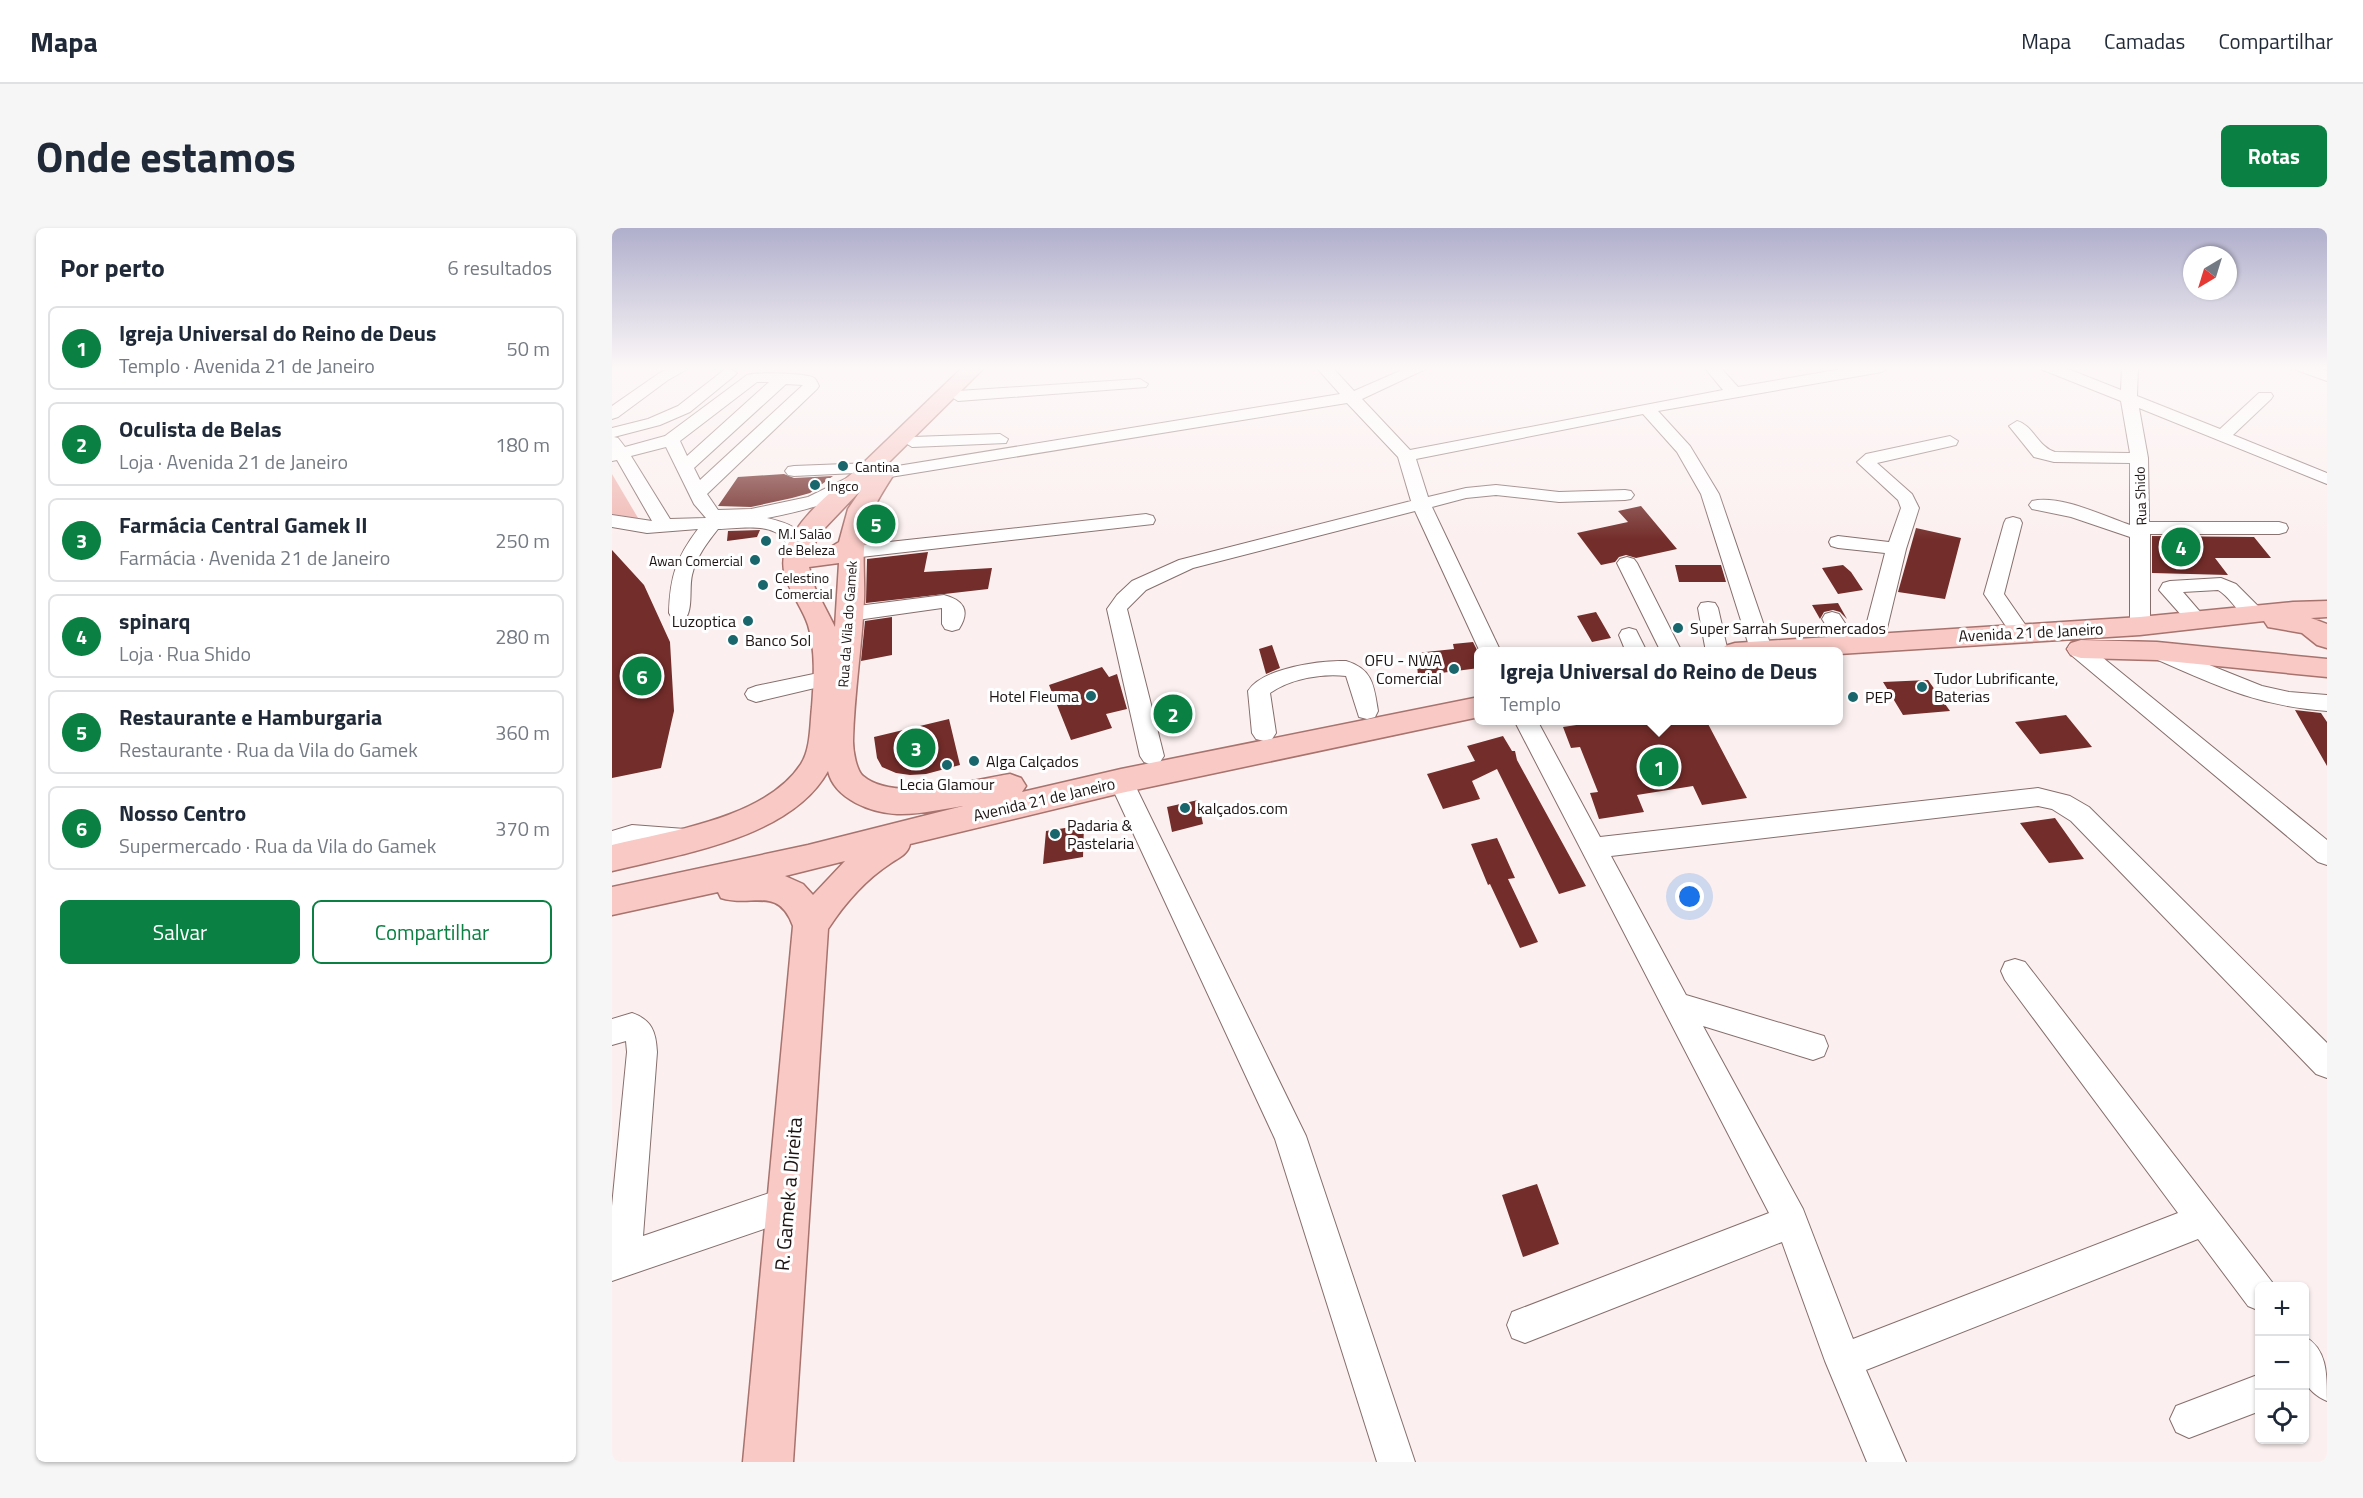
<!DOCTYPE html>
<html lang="pt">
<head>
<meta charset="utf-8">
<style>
	:root { --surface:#fff; --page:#f6f6f7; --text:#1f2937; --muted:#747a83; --line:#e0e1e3; --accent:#0b8043 }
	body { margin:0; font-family:"Titillium Web",sans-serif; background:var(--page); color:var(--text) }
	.controls { position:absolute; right:18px; bottom:18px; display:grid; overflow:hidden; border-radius:9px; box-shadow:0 2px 4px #0004 }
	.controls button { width:54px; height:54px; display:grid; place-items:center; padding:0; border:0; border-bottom:2px solid var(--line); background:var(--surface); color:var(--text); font:30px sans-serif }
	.compass { position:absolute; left:1571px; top:18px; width:54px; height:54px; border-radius:50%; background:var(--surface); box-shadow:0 2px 4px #0004; rotate:218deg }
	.you { position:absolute; left:1078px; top:669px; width:21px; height:21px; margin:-15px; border:4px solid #fff; border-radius:50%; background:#1a73e8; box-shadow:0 0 0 9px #1a73e833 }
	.badge { display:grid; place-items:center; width:39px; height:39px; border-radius:50%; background:var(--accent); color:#fff; font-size:20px; font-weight:700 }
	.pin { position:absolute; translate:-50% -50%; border:3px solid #fff; box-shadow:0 2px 6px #0006 }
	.popup { position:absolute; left:862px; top:419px; width:369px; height:78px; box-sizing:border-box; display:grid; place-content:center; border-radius:9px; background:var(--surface); filter:drop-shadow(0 2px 4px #0005); font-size:20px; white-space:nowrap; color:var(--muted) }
	.popup b { font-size:22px; color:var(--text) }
	.popup::after { content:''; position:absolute; left:50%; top:100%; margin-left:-12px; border:12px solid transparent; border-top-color:var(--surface) }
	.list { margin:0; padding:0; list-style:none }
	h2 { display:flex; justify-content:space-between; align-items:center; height:78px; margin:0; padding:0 24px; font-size:26px }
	h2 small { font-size:20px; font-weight:400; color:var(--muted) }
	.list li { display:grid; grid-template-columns:39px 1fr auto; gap:18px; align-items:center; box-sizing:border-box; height:84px; margin:0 12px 12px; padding:0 12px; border:2px solid var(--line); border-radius:9px }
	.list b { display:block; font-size:22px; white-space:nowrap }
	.list p { margin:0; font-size:20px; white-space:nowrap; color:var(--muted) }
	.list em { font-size:20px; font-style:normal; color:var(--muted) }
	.actions { display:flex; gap:12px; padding:18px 24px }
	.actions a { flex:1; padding:14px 0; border:2px solid var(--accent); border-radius:9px; text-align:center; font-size:21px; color:var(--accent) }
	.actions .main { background:var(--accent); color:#fff }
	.icon { flex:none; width:33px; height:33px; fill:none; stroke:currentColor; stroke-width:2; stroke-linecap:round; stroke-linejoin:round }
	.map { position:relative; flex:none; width:1715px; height:1234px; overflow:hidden; border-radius:9px }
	header { display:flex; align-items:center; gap:36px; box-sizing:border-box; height:84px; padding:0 30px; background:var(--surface); border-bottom:2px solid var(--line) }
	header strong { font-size:28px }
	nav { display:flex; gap:33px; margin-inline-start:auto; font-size:21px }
	.intro { display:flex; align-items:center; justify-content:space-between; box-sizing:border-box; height:144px; padding:0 36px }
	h1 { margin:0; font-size:42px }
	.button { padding:15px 27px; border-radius:9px; background:var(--accent); color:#fff; font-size:21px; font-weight:700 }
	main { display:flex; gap:36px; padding:0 36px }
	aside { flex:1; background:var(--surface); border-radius:9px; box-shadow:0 2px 4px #0004 }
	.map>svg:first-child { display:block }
	.green { fill:#f0b9b4 }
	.building { fill:#732d2a }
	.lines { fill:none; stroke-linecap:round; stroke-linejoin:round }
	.minor-casing { stroke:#866e6c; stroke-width:2 }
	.major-casing { stroke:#a8726d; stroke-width:3 }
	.minor { fill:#fff; fill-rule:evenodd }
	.major { fill:#f8c9c5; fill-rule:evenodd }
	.poi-dot { fill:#19666d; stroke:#fff; stroke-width:2 }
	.labels { text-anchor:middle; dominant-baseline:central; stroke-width:6; stroke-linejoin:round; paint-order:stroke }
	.far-poi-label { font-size:14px; fill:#1c1312; stroke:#fff; text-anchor:start }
	.far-street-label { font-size:14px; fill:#1c1312; stroke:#fff }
	.poi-label { font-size:16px; fill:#1c1312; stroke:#fff; text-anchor:start }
	.street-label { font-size:16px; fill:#1c1312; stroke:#fff }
	.near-street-label { font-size:20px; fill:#1c1312; stroke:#fff }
</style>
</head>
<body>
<header>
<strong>Mapa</strong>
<nav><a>Mapa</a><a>Camadas</a><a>Compartilhar</a></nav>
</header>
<div class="intro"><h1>Onde estamos</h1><a class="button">Rotas</a></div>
<main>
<aside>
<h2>Por perto<small>6 resultados</small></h2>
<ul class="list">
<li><span class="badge">1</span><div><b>Igreja Universal do Reino de Deus</b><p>Templo · Avenida 21 de Janeiro</p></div><em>50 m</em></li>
<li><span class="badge">2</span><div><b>Oculista de Belas</b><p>Loja · Avenida 21 de Janeiro</p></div><em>180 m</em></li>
<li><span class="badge">3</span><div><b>Farmácia Central Gamek II</b><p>Farmácia · Avenida 21 de Janeiro</p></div><em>250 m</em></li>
<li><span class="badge">4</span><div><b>spinarq</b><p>Loja · Rua Shido</p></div><em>280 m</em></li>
<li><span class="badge">5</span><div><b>Restaurante e Hamburgaria</b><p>Restaurante · Rua da Vila do Gamek</p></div><em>360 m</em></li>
<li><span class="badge">6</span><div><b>Nosso Centro</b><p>Supermercado · Rua da Vila do Gamek</p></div><em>370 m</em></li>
</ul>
<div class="actions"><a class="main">Salvar</a><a>Compartilhar</a></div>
</aside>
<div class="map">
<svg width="1715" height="1234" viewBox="0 0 1715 1234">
	<rect width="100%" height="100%" fill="#fbf0ef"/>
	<path class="green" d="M0,246l29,49 -29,-7z"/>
	<path class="building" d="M172,246l10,4 39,-2 -23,17 -18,5 -41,9 -33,-1 20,-29z
		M1029,278l36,43 -41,9 -10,-3 -7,2 -4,5 -14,3 -24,-32 51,-11 -10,-11z
		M1304,300l45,10 -16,61 -47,-7z
		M148,302l-3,7 -30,4 1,-10z
		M1540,308l102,1 17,21h-56l13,17 -76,-2z
		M0,322l32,35 26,57 4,69 -13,57 -49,10z
		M316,324l-4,20 68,-4 -4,21 -122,14 1,-44z
		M1063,337h46l5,17h-47z
		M1231,337l8,7 12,18 -25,4 -16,-26z
		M1226,375l9,16 -7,-7 -7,-2 -9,2 -4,7 -8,-14z
		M984,384l15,26 -19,4 -15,-26z
		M280,389v38l-31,6 4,-40z
		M861,414l6,12v14l-61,8 -2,-23 38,-4 -1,-5z
		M660,417l8,23 -14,6 -7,-25z
		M490,439l7,10 8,-3 10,35 -21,5 6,14 -41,12 -22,-55z
		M1316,452l22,31 -47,4 -20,-33z
		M1683,482l26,3 6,9v44z
		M1454,487l26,32 -52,7 -25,-32z
		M337,491l11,46 -34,9 -16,1 -14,-2 -14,-6 -5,-9 -3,-21z
		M998,492h96l41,78 -45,7 -9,-19 -56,9 7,17 -45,7 -9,-26 8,-1 -18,-45 -9,1 -8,-21z
		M891,508l9,15h3l2,9 69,126 -27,8 -62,-125 -25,12 8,18 -37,10 -16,-35 48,-13 -8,-15z
		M586,572l5,24 -31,8 -5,-25z
		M1443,590l29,41 -35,4 -29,-40z
		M472,597l-1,32 -40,7 3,-33z
		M885,610l18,40 -7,1 30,63 -18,6 -30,-64 -2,1 -17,-41z
		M925,956l22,60 -36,13 -21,-62z"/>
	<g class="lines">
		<g class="minor-casing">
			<path id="minor" d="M59,139h20l-23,13 -50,37 -6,2v-13l46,-32z
				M704,139h16l22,24 55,-24h21l-68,32 48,51 313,-60 -19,-23h16l18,20 115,-20h36l-7,5 -224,39 32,35 29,48 53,155 -2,3h-18l-2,-3 -49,-155 -24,-42 -34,-38 -227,45 12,38 38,-9 30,-3 63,7 66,-2 6,1 3,4 -3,4 -6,1 -66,2 -63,-7 -30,3 -34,9 69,145h-21l-65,-141 -222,57 -47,22 -19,19 37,147 -4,6 -8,3 -8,-3 -4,-6 -33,-147 10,-14 15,-14 47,-21 232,-59 -13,-44 -51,-54 -463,75 -6,-1 -2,-5 -82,4 -6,-1 -3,-4 3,-4 6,-1 77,-3 6,1 2,5 461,-75z
				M1429,139h22l58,23 1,-23h16l-1,29 83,33 39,-36h12l2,3 -2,3 -38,36 94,38v11l-188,-76 9,50 1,64h130l7,2 2,4 -2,4 -7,2h-129v92l-3,5 -7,2 -7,-2 -3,-5v-89l-59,-20 -39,-8 -3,-4 3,-4c27,-7 72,15 98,24v-62l-76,-1 -20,-5 -25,-31 8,-5c16,4 21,26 38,31l75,1 -9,-52 -78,-31z
				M1682,139h23l10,4v10l-31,-11z
				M117,140l8,5 -3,3 -44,36 -30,13 -46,12 4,1 7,9 40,-11 82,-61c9,-3 60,-2 67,3 2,1 4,6 5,8l-2,3 -110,105 11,16 33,-1 57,-12 43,-21h12l3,4c-15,21 -74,33 -99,38 24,6 33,8 40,33l-3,4h-14c-3,-5 -3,-13 -7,-17 -14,-16 -47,-9 -65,-9 -11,14 -22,28 -26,46 -3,13 1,32 -6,43l-7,2 -7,-2 -3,-5c1,-36 7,-55 29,-84l-51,4 -35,-6v-12l40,6 -35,-61 -5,1v-33l36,-9 30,-13 46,-36zM145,154h12l-82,74 -7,-15zM174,156l17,1 -103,95 -6,-12zM54,219l28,57 12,14 -36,1 -39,-63z
				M528,151l8,5 -2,3 -188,14 -8,-5 8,-5z
				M388,206l8,5 -2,4 -94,4 -8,-5 8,-5z
				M1338,208l8,5 -2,4 -79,18 35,31 7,14 -13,41 -22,92 -4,5 -7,2 -7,-2 -4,-5 23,-88 -47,-5 -7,-2 -2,-4 2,-4 7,-2 51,6 12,-34 -3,-8 -41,-38 9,-8z
				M534,286l7,2 2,4 -2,4 -301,34 -7,-2 -3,-4 3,-4 7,-2z
				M1401,289l7,2 2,4 -18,71 27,39 -3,5 -7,2 -7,-2 -30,-44 20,-71 2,-4z
				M1015,329l7,2 3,4 45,89h-21l-44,-89 3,-4z
				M1609,350l15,6 25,25 3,5 -3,5c-20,5 -27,-20 -43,-29l-35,2 25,29 -3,5 -7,2 -7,-2 -32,-36 4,-7 7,-2z
				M332,367c19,5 27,15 15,34l-7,2 -7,-2 -3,-5v-16l-92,13 -7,-2 -3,-5 3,-5 7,-2z
				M1096,374l7,1 3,5 10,44h-22l-8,-44 3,-5z
				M1220,384l7,2 19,29 -4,5 -7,2 -7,-2 -18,-29 3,-5z
				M1017,400l7,2 11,22h-21l-7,-17 3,-5z
				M1466,414l8,2 241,196v25l-9,-3 -248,-208 -3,-5 3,-5z
				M1545,416l105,42 27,6 38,3v16c-71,-5 -114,-27 -178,-55l-3,-5 3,-5z
				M734,433c27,8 28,25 32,50l-3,6 -8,2 -8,-2 -13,-41c-24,-3 -56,3 -76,17l6,40 -4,6 -8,2 -8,-2 -4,-6 -4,-42c14,-23 73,-31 98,-30z
				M216,443l8,2 3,5 -3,5 -80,19 -8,-3 -3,-5 3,-5 8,-3z
				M902,492h23l63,117 438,-49 32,8 19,11 238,236v35l-11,-4 -245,-253 -19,-12 -14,-3 -427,50 75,139 138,41 4,10 -4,10 -11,4 -110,-34 100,183 50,130 325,-126 -173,-233 -4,-9 4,-9 10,-3 10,3 247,320 2,4h-14v25l-12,-5 -50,-67 -332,131 40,92h-39l-42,-101 -43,-119 -257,101 -13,-5 -5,-13 5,-13 257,-99z
				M509,544l9,3 3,6 173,355 109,326h-38l-102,-323 -166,-358 3,-6z
				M20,597l53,4 9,3 4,7 -4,7 -9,3 -53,-4 -20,6v-20z
				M20,785c20,7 24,19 25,39l-14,184 144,-49 12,5 5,12 -5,12 -12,5 -175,60v-75l15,-154 -1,-11 -14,4v-26z
				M1692,1108c23,13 23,36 23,65 -32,-14 -23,-36 -23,-65z
				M1648,1146v37l-71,27 -13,-6 -6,-13 6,-13z"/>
		</g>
		<g class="major-casing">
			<path id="major" d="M351,139h22l-101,100 7,2 3,5c-14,22 -26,39 -29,66 -3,19 0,40 -1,60 -2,47 -10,94 -11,141 0,9 3,29 10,35 31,27 109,4 147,-2l11,4 5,8 -4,6 99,-23 358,-72v20l-358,76 -211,51c-2,10 -10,13 -19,19 -26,17 -46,40 -63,66l-35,533h-50l50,-536c-15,-41 -41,-18 -72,-28l-3,-6 -106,23v-28l196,-42 155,-39c-21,3 -44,9 -66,8 -25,-1 -63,-15 -69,-43 -37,67 -147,83 -216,100v-26c58,-14 154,-27 189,-81 10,-15 9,-40 11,-57 2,-27 4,-56 -4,-82 -8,-25 -33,-48 -22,-76 12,-32 47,-58 72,-81 35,-34 70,-67 105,-101zM249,262l-13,19 -9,33 -16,10h-13l11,-20zM227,335l-4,64 -20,-39 -6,-21zM233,633l-32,34 -10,-11 -18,-8z
				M1715,373v16l-16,1 16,6v24l-10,-3 -15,-12 -34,-6 -4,-6 -124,14 -301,19v-2h-118l4,-6 10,-3 405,-26 153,-15z
				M1469,412l76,2 170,17v18l-170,-17 -76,-2 -10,-3 -4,-6 4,-6z"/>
		</g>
		<use href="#minor" class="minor"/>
		<use href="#major" class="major"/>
	</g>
	<linearGradient id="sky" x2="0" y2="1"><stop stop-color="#b0afcc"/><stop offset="0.45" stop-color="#fdf8f8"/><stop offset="1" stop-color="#fdf8f8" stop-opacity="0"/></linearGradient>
	<rect width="1715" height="312" fill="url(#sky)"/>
	<g class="poi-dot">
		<circle cx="231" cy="238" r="6"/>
		<circle cx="203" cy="257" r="6"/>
		<circle cx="154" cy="313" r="6"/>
		<circle cx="143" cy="332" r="6"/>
		<circle cx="151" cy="357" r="6"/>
		<circle cx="136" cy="393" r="6"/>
		<circle cx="1066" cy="400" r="6"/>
		<circle cx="121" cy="412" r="6"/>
		<circle cx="842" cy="441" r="6"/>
		<circle cx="1310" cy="459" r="6"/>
		<circle cx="479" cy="468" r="6"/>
		<circle cx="1241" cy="469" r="6"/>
		<circle cx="362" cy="533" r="6"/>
		<circle cx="335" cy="537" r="6"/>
		<circle cx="573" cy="580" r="6"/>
		<circle cx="443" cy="606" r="6"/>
	</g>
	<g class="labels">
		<g class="far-poi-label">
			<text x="243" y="238">Cantina</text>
			<text x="215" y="257">Ingco</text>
			<text x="166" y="305">M.I Salão<tspan x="166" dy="16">de Beleza</tspan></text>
			<text x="131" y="332" text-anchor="end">Awan Comercial</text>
			<text x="163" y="349">Celestino<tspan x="163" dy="16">Comercial</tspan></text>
		</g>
		<g class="far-street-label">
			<text transform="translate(1528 268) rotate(-92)">Rua Shido</text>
			<text transform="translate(235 396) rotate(-86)">Rua da Vila do Gamek</text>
		</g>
		<g class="poi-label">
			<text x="124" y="393" text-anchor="end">Luzoptica</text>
			<text x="1078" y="400">Super Sarrah Supermercados</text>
			<text x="133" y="412">Banco Sol</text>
			<text x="830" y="432" text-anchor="end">OFU - NWA<tspan x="830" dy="18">Comercial</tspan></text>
			<text x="1322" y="450">Tudor Lubrificante,<tspan x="1322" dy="18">Baterias</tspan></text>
			<text x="467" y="468" text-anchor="end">Hotel Fleuma</text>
			<text x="1253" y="469">PEP</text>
			<text x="374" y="533">Alga Calçados</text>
			<text x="335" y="556" text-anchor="middle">Lecia Glamour</text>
			<text x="585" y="580">kalçados.com</text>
			<text x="455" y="597">Padaria &amp;<tspan x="455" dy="18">Pastelaria</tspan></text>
		</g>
		<g class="street-label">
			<text transform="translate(1419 404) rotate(-3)">Avenida 21 de Janeiro</text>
			<text transform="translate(432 571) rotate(-13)">Avenida 21 de Janeiro</text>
		</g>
		<g class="near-street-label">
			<text transform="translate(176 966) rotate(-85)">R. Gamek a Direita</text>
		</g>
	</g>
</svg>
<div class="controls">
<button>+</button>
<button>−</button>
<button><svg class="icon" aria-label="locate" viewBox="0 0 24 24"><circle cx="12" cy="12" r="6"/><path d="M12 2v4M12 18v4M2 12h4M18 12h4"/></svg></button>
</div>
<svg class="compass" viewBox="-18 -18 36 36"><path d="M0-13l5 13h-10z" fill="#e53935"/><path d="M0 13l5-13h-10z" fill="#747a83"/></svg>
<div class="you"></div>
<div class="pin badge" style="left:1047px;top:539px">1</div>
<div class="popup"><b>Igreja Universal do Reino de Deus</b>Templo</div>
<div class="pin badge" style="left:561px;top:486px">2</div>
<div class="pin badge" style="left:304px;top:520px">3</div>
<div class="pin badge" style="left:1569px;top:319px">4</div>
<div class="pin badge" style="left:264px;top:296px">5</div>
<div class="pin badge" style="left:30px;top:448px">6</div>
</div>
</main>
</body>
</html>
